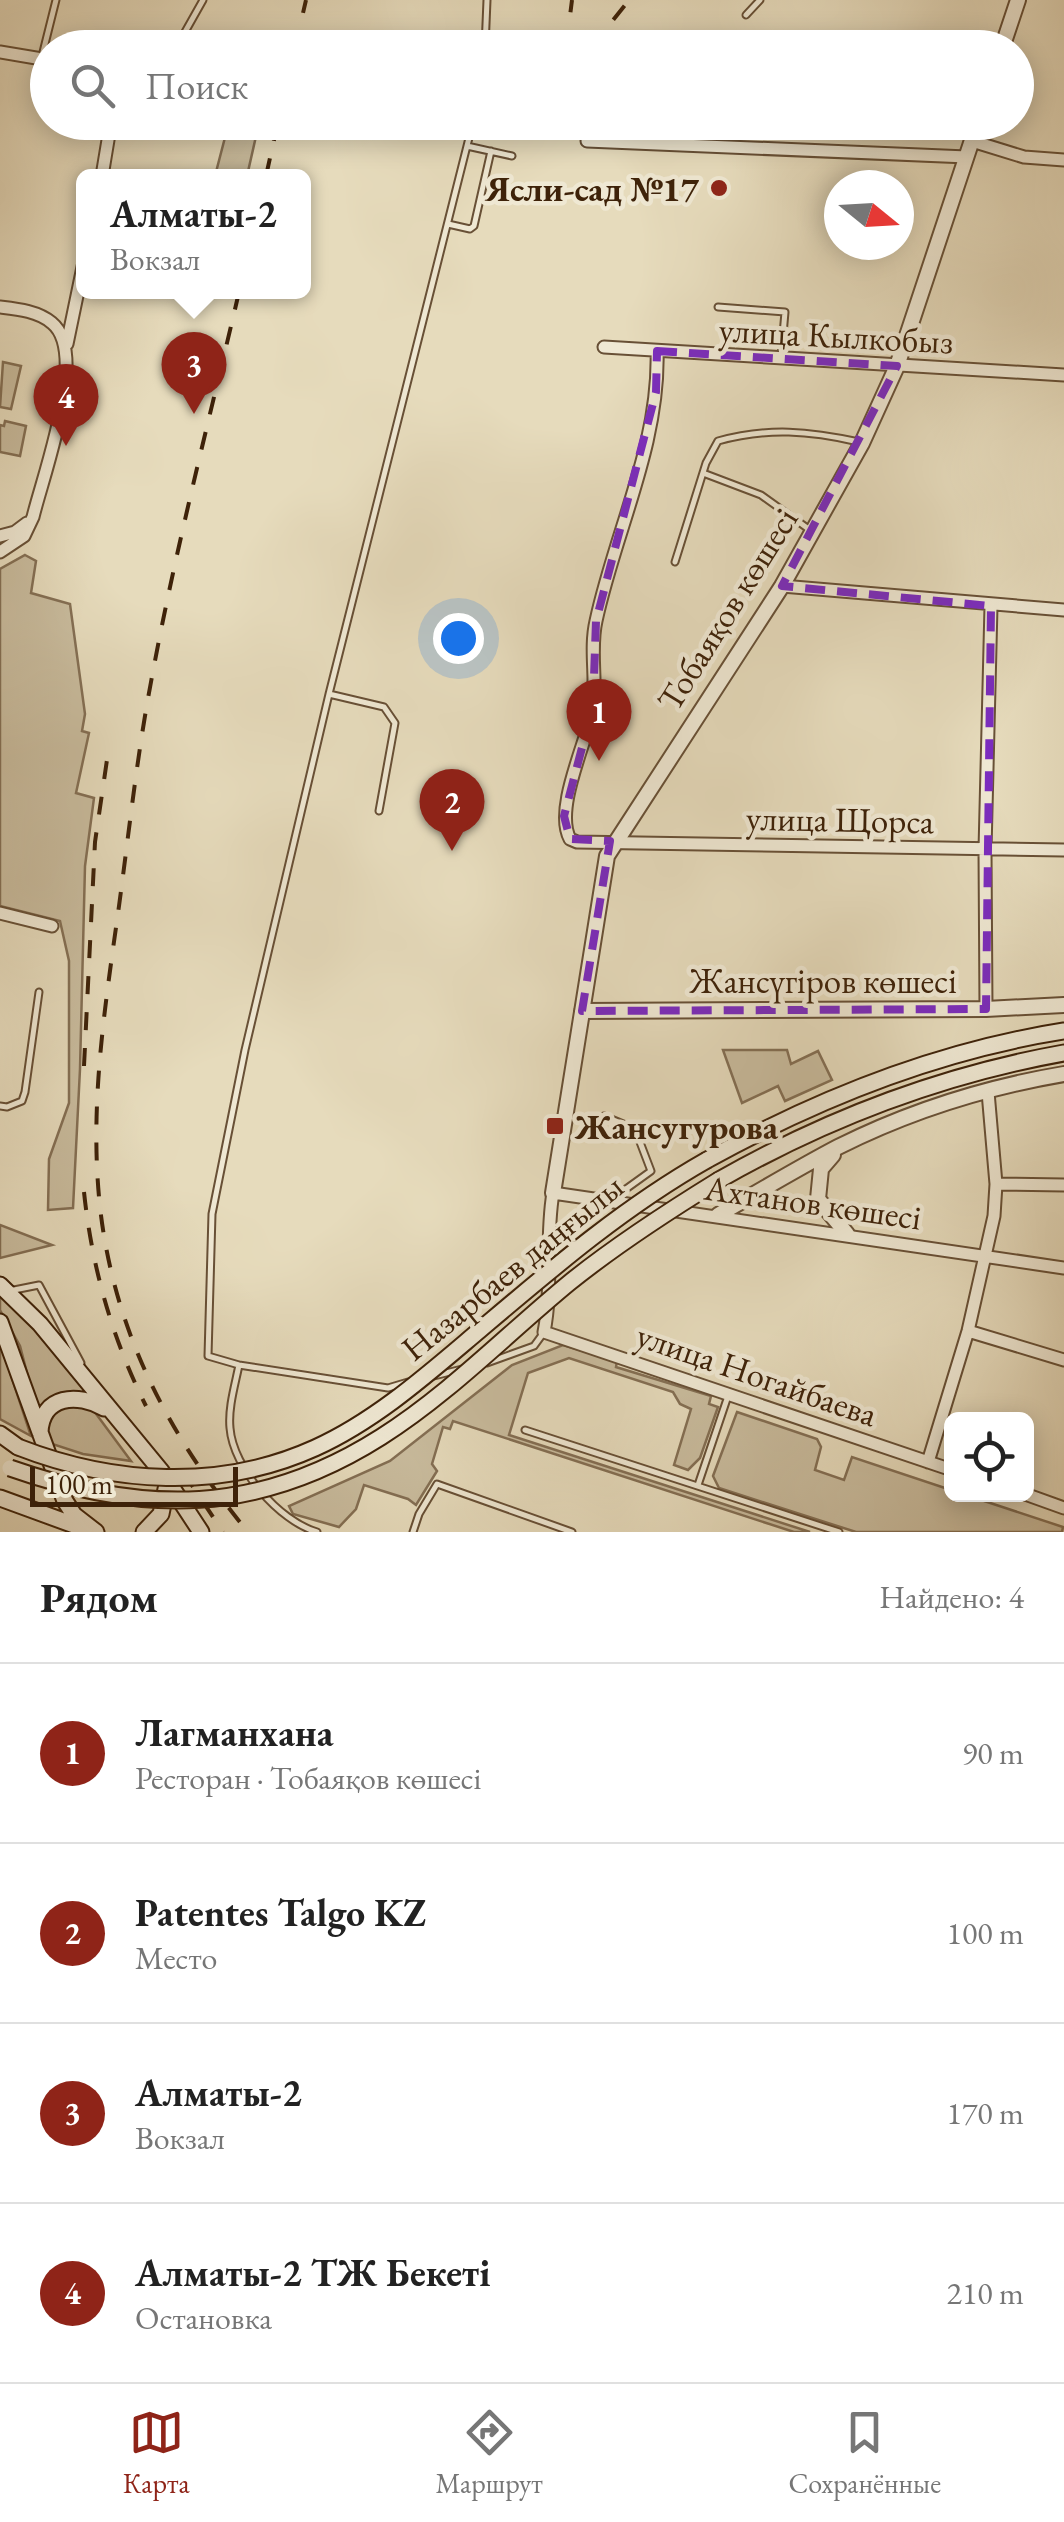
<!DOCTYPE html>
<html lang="ru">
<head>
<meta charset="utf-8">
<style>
	:root { --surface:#fff; --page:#f2f2f2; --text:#222; --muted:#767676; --line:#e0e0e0; --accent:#8f2418 }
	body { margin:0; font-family:"EB Garamond",serif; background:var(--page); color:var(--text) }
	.controls { position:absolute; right:30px; bottom:30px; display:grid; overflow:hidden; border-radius:15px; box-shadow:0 5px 25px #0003 }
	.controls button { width:90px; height:90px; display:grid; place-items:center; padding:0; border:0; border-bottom:2px solid var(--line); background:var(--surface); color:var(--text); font:50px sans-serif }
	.compass { position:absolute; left:824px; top:170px; width:90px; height:90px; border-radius:50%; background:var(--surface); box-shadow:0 5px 25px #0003; rotate:108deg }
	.scale { position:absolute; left:30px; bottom:25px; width:208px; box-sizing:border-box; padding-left:10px; border:5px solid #3e2209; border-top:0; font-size:28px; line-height:35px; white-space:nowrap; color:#3e2209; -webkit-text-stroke:8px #efe8d3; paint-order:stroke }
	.you { position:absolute; left:458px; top:638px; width:35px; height:35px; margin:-25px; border:8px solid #fff; border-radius:50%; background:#1a73e8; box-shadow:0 0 0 15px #1a73e833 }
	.badge { display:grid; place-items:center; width:65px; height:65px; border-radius:50%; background:var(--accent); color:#fff; font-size:32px; font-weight:700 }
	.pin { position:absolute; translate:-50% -82px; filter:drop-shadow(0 2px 5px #0008) }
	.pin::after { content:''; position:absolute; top:52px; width:35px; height:30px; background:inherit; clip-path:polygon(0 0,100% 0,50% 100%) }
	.popup { position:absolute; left:76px; top:169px; width:235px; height:130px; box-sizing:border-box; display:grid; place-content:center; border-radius:15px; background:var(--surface); filter:drop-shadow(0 2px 8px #0005); font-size:32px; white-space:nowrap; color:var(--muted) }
	.popup b { font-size:38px; color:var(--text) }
	.popup::after { content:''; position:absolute; left:50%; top:100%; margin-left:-20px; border:20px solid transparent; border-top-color:var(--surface) }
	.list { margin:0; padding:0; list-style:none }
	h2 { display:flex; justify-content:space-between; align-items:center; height:130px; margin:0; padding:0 40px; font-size:42px }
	h2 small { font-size:32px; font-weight:400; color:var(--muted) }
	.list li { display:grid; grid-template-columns:65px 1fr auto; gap:30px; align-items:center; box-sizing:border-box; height:180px; padding:0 40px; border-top:2px solid var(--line) }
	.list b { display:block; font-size:38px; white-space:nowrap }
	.list p { margin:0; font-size:32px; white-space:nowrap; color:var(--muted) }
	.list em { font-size:32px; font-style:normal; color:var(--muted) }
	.icon { flex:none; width:55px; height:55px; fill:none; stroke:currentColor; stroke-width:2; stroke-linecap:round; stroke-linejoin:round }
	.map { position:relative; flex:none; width:1064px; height:1532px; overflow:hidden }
	.search { position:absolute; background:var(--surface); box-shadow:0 5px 25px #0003; left:30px; right:30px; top:30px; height:110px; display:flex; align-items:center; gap:25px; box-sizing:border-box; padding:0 35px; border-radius:55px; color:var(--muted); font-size:38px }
	.sheet { height:850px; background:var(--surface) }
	nav { display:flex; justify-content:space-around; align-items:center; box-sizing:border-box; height:140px; border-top:2px solid var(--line); background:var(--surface); font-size:28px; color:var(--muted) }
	nav a { display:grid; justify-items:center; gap:5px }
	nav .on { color:var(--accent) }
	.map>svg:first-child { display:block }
	.green { fill:#c9bc9e; stroke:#846f54; stroke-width:2.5 }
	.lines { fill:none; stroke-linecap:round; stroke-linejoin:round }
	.service-casing { stroke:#685036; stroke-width:9 }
	.minor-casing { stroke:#685036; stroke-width:15 }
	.tertiary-casing { stroke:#685036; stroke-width:18 }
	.secondary-casing { stroke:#3e2209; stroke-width:19 }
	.service { stroke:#efe8d3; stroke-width:5 }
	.minor { stroke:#efe8d3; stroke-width:11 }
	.tertiary { stroke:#efe8d3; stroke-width:14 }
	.secondary { stroke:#efe8d3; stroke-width:15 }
	.rail { stroke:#3e2209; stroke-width:4; stroke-dasharray:18 18; stroke-linecap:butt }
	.secondary-bridge-casing { stroke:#3e2209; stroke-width:19; stroke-linecap:butt }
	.secondary-bridge { stroke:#efe8d3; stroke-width:15 }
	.marked { fill:none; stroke:#7b2cbf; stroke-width:8; stroke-dasharray:20 12; stroke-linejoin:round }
	.poi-dot { fill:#8f2418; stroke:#efe8d3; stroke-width:4 }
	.labels { text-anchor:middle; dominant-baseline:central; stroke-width:9; stroke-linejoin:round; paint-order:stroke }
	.poi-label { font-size:35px; font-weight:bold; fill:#3e2209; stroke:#efe8d3; text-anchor:end }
	.street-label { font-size:35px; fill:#3e2209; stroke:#efe8d3 }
</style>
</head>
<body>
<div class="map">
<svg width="1064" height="1532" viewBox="0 0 1064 1532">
	<rect width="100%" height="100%" fill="#e6dbbc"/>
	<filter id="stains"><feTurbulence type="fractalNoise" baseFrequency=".002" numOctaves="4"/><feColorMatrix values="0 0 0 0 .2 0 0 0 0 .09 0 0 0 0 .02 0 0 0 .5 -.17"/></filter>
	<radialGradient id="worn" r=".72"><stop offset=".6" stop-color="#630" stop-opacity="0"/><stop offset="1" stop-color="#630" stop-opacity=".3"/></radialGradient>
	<path class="green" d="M229,122l30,1 -12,53h-32z
		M3,362l18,4 -10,43 -11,-2z
		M5,421l21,5 -6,30 -20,-4v-27l4,1z
		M25,555l11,6 -5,32 39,11 15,110 -3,17 7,2 -13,60 18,5 -9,68 -5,203 -7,139 -25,2 1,-51 20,-56v-142l-9,-40 -60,-15v-337z
		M723,1050h64l4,14 27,-13 14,29 -47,21 -7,-15 -36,17z
		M0,1225l52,20 -52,13z
		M0,1293l42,42 48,60 -52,20 -18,-69 -20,-36z
		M0,1343l3,8 28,85 -31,-17z
		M563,1345l54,16 -1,6 95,29 -2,8 9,3 -18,51 -12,12 -14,-5 17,-56 -11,-5 -7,-12 -104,-34 -41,15 -19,62 301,97h-16l-341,-111 -3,8 -7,-2 -11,37 5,7 -21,34 -8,-6 -44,-14 -8,24 -17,18 -46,-13 -4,-8 101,-45 122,-96z
		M63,1406l28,1 40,54 -48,-7 -37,-12 4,-27z
		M737,1412l80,27 4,8 -6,23 29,10 8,-23 99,33 1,4 14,1 97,32 -1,5h-206l-137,-44 -6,-12z"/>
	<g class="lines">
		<g class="service-casing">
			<path id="service" d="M746,15l14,-15
				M176,48l27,-48
				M485,48l2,-48
				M42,56l14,-56
				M467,146l45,10
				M448,224l22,5 4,-3 17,-75
				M718,307l67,5 -4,45
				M703,473l58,22 49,35
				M675,562l31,-99 12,-22c50,-14 92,-10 141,1
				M329,694l55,13 11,16 -16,88
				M0,1106l7,1 15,-6 3,-9 14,-100
				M604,1116l31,13 16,42 -39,28
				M9,1291l30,-6 42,78
				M487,1363l47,-17 8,-11
				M239,1365c-4,20 -11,43 -9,63 3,40 49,93 87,104
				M434,1376l28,-7
				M408,1382l-20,6 -149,-23 -31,-9 4,-142 33,-164 84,-356 144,-572
				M525,1430l314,102
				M698,1485l30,-89
				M413,1532l6,-18 18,-30 135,48"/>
		</g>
		<g class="minor-casing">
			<path id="minor" d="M0,52l48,8
				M587,141l380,16
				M972,141l52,16 40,3
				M102,176l9,-54
				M0,307c17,2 38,4 52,16 37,30 -9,152 -19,194l-9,19 -24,16
				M67,344l17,-82
				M604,347l460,28
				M657,351c3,93 -42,181 -61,270 -7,30 2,62 -4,92 -7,32 -38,97 -22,126l7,3 487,8
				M0,536l15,-4 12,-9
				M782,586l282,24
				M0,913l52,13
				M986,1009l-1,-159 6,-244
				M996,1184l68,1
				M968,1331l96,29
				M928,1462l40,-131 26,-115 2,-32 -8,-92
				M952,1470l-408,-138c9,-45 1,-93 9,-139l511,75
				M1025,1494l39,14"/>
		</g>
		<g class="tertiary-casing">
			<path id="tertiary" d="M1002,48l16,-48
				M582,1011l404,-2 78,-4
				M833,1155l-12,14 -3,30 29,35
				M553,1193l54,-337 175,-270 80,-143 35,-77 81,-244
				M718,1215c40,-23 80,-47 120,-68 70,-35 149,-60 226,-73"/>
		</g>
		<g class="secondary-casing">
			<path id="secondary" d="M707,1160c112,-62 229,-109 357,-129
				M719,1180c109,-62 222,-105 345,-127
				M0,1285l40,39 121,147 40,61
				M0,1322l65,179 9,14 22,17
				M40,1432c2,-37 38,-39 64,-24
				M0,1434l18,13
				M0,1498l85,31
				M144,1532l17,-18 5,-25"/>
		</g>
		<use href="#service" class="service"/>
		<use href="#minor" class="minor"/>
		<use href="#tertiary" class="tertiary"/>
		<use href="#secondary" class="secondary"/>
		<path class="rail" d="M295,48l11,-48
			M566,48l6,-48
			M591,48l38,-48
			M562,139l2,-17
			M266,176l12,-54
			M239,292c-30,129 -64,259 -88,390 -14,74 -22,150 -32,224 -14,101 -30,199 -19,301 14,125 69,229 148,325
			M84,1066l11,-224 14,-96
			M84,1192c8,76 28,146 62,214
			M183,1472l40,60"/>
		<g class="secondary-bridge-casing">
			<path id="secondary-bridge" d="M18,1447c95,37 202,44 297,1 62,-28 115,-76 166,-119 72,-61 143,-122 226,-169
				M10,1468c134,47 248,47 371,-31 68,-43 126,-103 188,-154 47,-38 98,-71 150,-103"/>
		</g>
		<use href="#secondary-bridge" class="secondary-bridge"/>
	</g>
	<path class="marked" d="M657,351l240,15 -115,220 209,20 -5,403 -404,2 28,-170 -40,-2 -6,-23 29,-110 3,-85 60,-229z"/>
	<g class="poi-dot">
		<circle cx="719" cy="188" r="10"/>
		<rect x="545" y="1116" width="20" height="20" rx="5"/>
	</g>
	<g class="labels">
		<g class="poi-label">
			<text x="699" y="188">Ясли-сад №17</text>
			<text x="575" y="1126" text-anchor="start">Жансугурова</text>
		</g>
		<g class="street-label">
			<text transform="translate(836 335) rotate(3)">улица Кылкобыз</text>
			<text transform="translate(727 609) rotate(-58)">Тобаяқов көшесі</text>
			<text transform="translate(840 819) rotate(1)">улица Щорса</text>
			<text x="823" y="980">Жансүгіров көшесі</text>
			<text transform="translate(813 1202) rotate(8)">Ахтанов көшесі</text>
			<text transform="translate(512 1267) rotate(-39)">Назарбаев даңғылы</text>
			<text transform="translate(757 1374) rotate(19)">улица Ногайбаева</text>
		</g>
	</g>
	<rect width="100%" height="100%" filter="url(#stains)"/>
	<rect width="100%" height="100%" fill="url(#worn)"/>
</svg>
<div class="controls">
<button><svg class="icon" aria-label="locate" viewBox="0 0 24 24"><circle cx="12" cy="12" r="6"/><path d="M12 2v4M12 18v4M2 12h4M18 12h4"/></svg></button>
</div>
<svg class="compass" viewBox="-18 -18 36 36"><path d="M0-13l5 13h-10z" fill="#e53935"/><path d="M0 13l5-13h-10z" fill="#767676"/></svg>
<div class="scale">100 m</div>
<div class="you"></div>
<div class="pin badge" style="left:599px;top:761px">1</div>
<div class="pin badge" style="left:452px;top:851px">2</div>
<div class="pin badge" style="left:194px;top:414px">3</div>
<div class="popup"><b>Алматы-2</b>Вокзал</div>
<div class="pin badge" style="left:66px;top:446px">4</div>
<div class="search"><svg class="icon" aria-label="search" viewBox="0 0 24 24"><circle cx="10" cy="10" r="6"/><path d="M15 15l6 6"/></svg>Поиск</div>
</div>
<section class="sheet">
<h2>Рядом<small>Найдено: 4</small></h2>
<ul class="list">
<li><span class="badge">1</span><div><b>Лагманхана</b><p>Ресторан · Тобаяқов көшесі</p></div><em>90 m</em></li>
<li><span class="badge">2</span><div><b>Patentes Talgo KZ</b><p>Место</p></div><em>100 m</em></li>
<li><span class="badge">3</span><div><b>Алматы-2</b><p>Вокзал</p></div><em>170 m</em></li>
<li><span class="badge">4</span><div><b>Алматы-2 ТЖ Бекеті</b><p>Остановка</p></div><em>210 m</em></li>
</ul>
</section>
<nav>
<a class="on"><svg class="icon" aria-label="map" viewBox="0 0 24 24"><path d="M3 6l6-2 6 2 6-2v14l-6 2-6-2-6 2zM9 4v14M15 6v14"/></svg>Карта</a>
<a><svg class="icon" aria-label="directions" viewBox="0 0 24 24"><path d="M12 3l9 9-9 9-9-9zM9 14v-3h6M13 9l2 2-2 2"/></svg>Маршрут</a>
<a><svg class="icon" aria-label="saved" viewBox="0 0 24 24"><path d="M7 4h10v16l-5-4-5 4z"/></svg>Сохранённые</a>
</nav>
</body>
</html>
